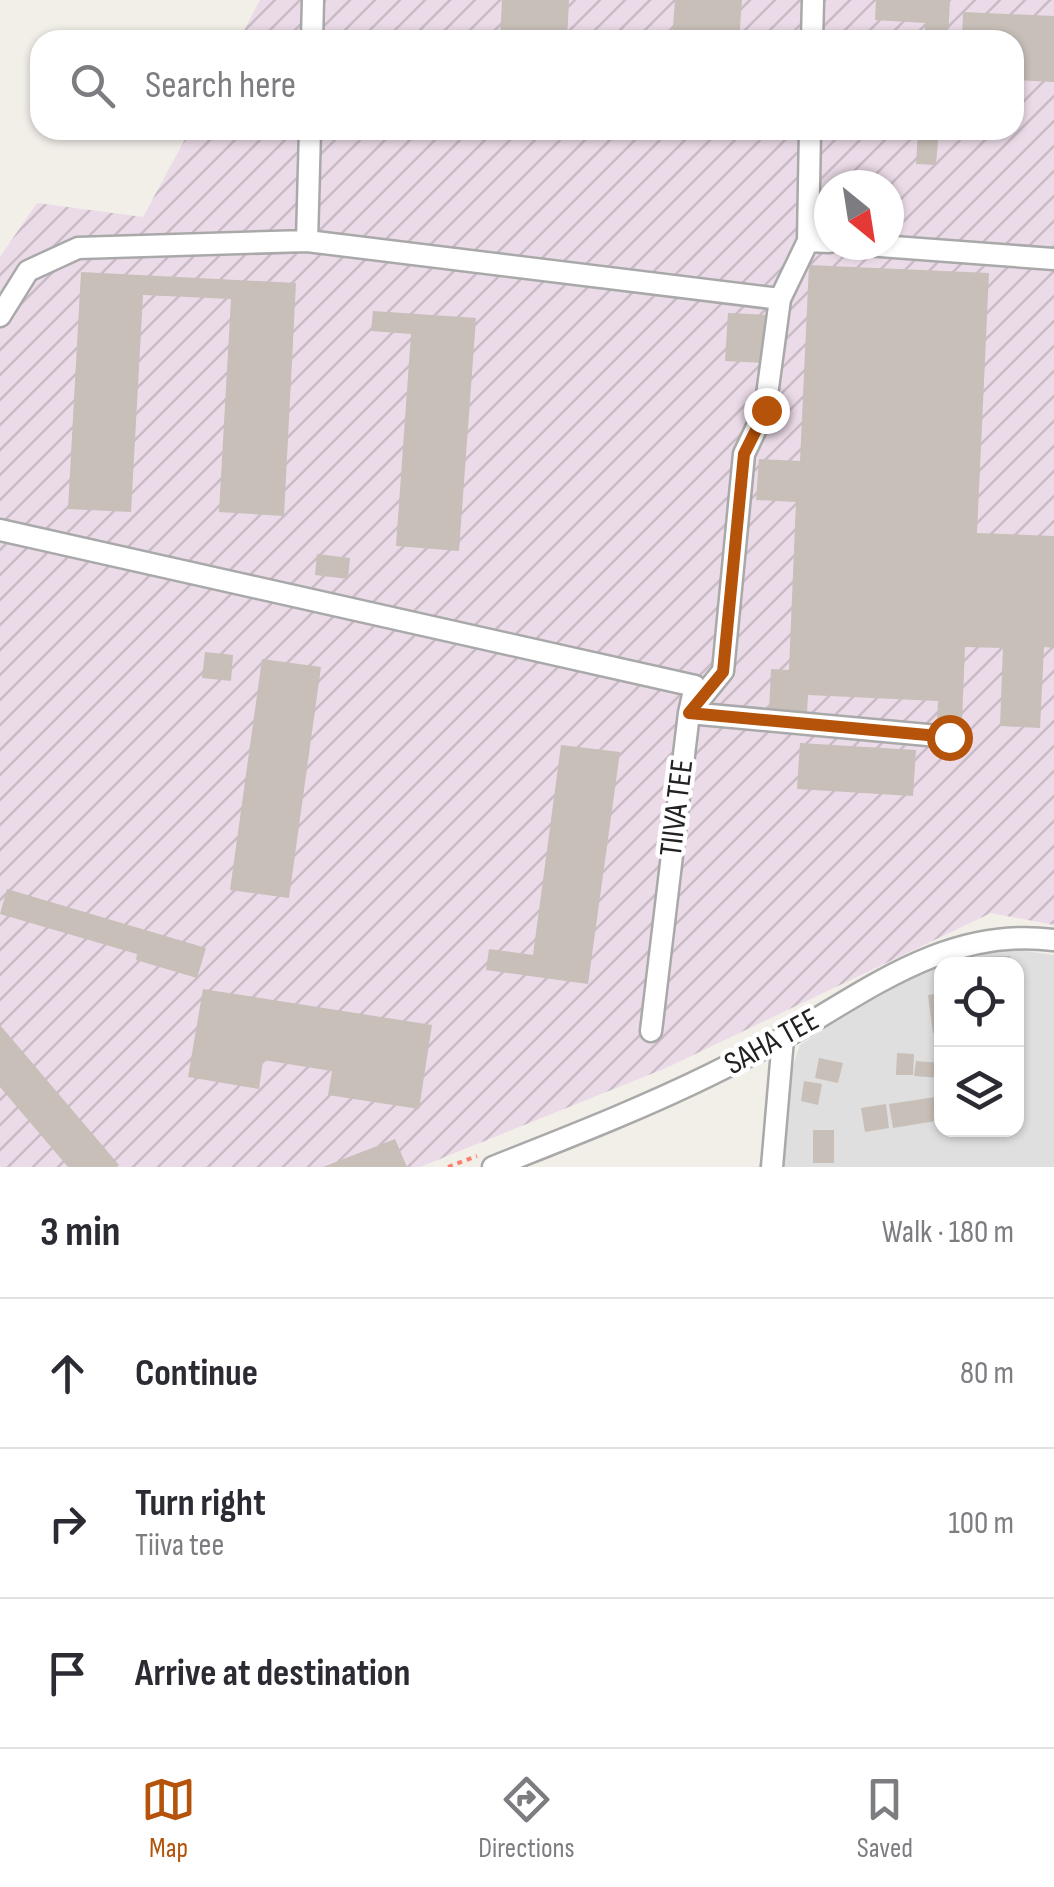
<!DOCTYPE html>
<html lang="en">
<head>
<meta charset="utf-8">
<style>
	:root { --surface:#fff; --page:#f2f2f3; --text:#2b2b33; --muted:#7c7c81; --line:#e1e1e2; --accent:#b45309 }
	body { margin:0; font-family:"Sofia Sans Condensed",sans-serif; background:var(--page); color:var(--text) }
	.controls { position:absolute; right:30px; bottom:30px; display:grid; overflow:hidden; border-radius:20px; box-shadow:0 2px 8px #0004 }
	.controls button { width:90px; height:90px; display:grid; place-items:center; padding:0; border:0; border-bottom:2px solid var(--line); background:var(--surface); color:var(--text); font:50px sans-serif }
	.compass { position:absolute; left:814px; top:170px; width:90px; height:90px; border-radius:50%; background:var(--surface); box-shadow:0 2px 8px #0004; rotate:150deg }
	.stop { position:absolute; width:30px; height:30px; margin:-22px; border:8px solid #b45309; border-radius:50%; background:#fff }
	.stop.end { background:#b45309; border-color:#fff; box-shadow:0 2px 10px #0008 }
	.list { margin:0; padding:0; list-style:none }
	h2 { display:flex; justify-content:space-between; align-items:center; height:130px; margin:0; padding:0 40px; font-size:42px }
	h2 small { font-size:32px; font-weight:400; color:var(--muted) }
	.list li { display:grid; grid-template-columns:65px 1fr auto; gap:30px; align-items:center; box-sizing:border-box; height:150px; padding:0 40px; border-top:2px solid var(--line) }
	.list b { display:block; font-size:38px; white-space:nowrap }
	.list p { margin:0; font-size:32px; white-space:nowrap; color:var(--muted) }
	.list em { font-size:32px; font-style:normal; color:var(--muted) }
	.icon { flex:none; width:55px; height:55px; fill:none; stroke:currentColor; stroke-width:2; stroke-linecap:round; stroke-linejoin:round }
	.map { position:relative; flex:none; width:1054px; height:1167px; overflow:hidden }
	.search { position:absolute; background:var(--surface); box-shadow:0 2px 8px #0004; left:30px; right:30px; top:30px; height:110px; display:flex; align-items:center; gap:25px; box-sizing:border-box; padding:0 35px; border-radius:30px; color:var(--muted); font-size:38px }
	.sheet { height:580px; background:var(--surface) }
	nav { display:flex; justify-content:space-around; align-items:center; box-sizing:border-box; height:140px; border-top:2px solid var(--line); background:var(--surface); font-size:28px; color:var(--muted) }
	nav a { display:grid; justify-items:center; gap:5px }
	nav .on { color:var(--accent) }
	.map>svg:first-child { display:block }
	.residential { fill:#e0dfdf }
	.industrial { fill:url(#industrial-furrows); fill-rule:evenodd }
	.building { fill:#c7bfb8 }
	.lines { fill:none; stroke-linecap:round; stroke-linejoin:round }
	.minor-casing { stroke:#a9a9a9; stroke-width:25 }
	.path { stroke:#fa8072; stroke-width:4; stroke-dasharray:5 5; stroke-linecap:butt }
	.minor { stroke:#fff; stroke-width:20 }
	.route { stroke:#b45309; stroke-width:12 }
	.labels { text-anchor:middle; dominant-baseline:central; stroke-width:9; stroke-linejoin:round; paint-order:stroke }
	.street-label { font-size:32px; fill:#222; stroke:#fff }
</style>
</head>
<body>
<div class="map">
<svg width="1054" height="1167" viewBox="0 0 1054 1167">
	<defs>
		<pattern id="industrial-furrows" width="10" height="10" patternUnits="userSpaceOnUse" patternTransform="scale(2.5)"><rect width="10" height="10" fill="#ebdbe8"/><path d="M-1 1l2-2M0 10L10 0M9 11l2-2" fill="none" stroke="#c9bcc7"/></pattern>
	</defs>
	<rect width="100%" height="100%" fill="#f2efe9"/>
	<path class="residential" d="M1010,949l44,6v212h-296l42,-122 108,-69 34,-11v165h74v-166h-74z"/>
	<path class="industrial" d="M260,0h794v925l-63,-12 -325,155 -246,99h-420v-910l37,-54 106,14 47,-87h824v-90h-775zM829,185h60v60h-60z"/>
	<path class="building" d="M502,0h67l-2,40h-67z
		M675,0h67l-3,40h-67z
		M876,0h74l-2,40h-23v-17l-50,-3z
		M963,12l91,4v66l-40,-2v-40h-52z
		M918,130h21l-3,35 -20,-1z
		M809,265l180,8 -12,260 77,3v112l-10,-1 -4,81 -40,-2 3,-78 -38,-1 -3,74 -25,-1 1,-19 -130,-6 -1,18 -38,-2 2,-42 18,1 7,-168 -40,-2 3,-41 41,2z
		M81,272l215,11 -12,233 -65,-4 12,-213 -88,-4 -12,217 -63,-3z
		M373,311l103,7 -17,233 -63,-5 15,-212 -40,-3z
		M728,313l39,2 -3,48 -39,-2z
		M317,554l33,4 -2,21 -33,-4z
		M205,652l28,3 -2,26 -29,-3z
		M262,659l59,8 -32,231 -59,-8z
		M800,743l116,7 -3,46 -116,-7z
		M561,745l59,7 -32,232 -102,-14 3,-21 44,6z
		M7,889l199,59 -9,30 -61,-18 1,-6 -137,-40z
		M1010,956l1,8h-35v-7z
		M203,989l229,36 -13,84 -91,-14 4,-24 -69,-11 -4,29 -71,-12z
		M942,993v38l-9,2 -5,-38z
		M0,1025l119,140 -2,2h-49l-68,-80z
		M897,1053l17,1 -1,21h-17z
		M819,1058l24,5 -5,20 -23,-5z
		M916,1061l26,2 -1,15 -27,-2z
		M804,1081l18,3 -4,21 -17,-4z
		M942,1096v24l-49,8 -4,-24z
		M886,1104l3,24 -24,4 -4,-24z
		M813,1130h21v33h-21z
		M395,1139l12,28h-84z"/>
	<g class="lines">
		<g class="minor-casing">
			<path id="minor" d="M312,40l1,-40
				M812,40l1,-40
				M307,241l3,-111
				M808,241l21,1
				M867,245l187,14
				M0,316l28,-45 50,-23 229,-7 473,58
				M0,530l695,156 -6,27 260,24
				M651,1031l38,-318 34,-42 21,-217 21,-44 15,-111 28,-58 2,-111
				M493,1167c73,-29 148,-58 219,-93 34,-17 68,-33 101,-53 76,-46 148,-93 241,-81
				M772,1167l11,-128"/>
		</g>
		<path class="path" d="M448,1167l29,-11"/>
		<use href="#minor" class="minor"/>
	</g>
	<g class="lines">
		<path class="route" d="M766,410l-22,44 -21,218 -34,41 260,24"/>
	</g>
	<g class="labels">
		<g class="street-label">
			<text transform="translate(677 808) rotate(-83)">TIIVA TEE</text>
			<text transform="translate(772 1042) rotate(-29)">SAHA TEE</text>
		</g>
	</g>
</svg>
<div class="controls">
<button><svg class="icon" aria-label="locate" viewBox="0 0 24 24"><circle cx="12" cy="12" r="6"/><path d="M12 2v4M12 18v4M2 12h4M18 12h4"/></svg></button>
<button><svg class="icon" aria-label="layers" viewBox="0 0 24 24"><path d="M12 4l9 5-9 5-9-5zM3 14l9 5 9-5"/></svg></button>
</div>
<svg class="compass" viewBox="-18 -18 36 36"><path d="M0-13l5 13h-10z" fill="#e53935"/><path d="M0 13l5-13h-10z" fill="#7c7c81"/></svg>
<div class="stop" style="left:949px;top:737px"></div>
<div class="stop end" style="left:766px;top:410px"></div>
<div class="search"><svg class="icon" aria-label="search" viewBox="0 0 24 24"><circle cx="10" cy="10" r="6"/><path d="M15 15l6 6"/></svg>Search here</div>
</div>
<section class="sheet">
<h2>3 min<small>Walk · 180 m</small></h2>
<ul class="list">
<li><svg class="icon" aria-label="ahead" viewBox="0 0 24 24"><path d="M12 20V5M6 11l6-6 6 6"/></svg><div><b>Continue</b></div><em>80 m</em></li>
<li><svg class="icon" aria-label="right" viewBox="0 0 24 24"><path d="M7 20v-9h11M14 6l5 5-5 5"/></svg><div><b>Turn right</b><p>Tiiva tee</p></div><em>100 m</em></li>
<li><svg class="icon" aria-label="arrive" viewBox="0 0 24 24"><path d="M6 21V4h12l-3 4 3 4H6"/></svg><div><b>Arrive at destination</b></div></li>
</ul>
</section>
<nav>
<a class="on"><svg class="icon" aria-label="map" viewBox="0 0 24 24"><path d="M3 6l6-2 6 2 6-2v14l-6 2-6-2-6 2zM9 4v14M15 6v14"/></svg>Map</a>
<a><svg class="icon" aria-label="directions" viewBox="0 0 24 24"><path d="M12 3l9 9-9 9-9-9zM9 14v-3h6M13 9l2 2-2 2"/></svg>Directions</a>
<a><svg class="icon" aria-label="saved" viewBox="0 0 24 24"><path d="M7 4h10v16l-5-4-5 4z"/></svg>Saved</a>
</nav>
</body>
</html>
